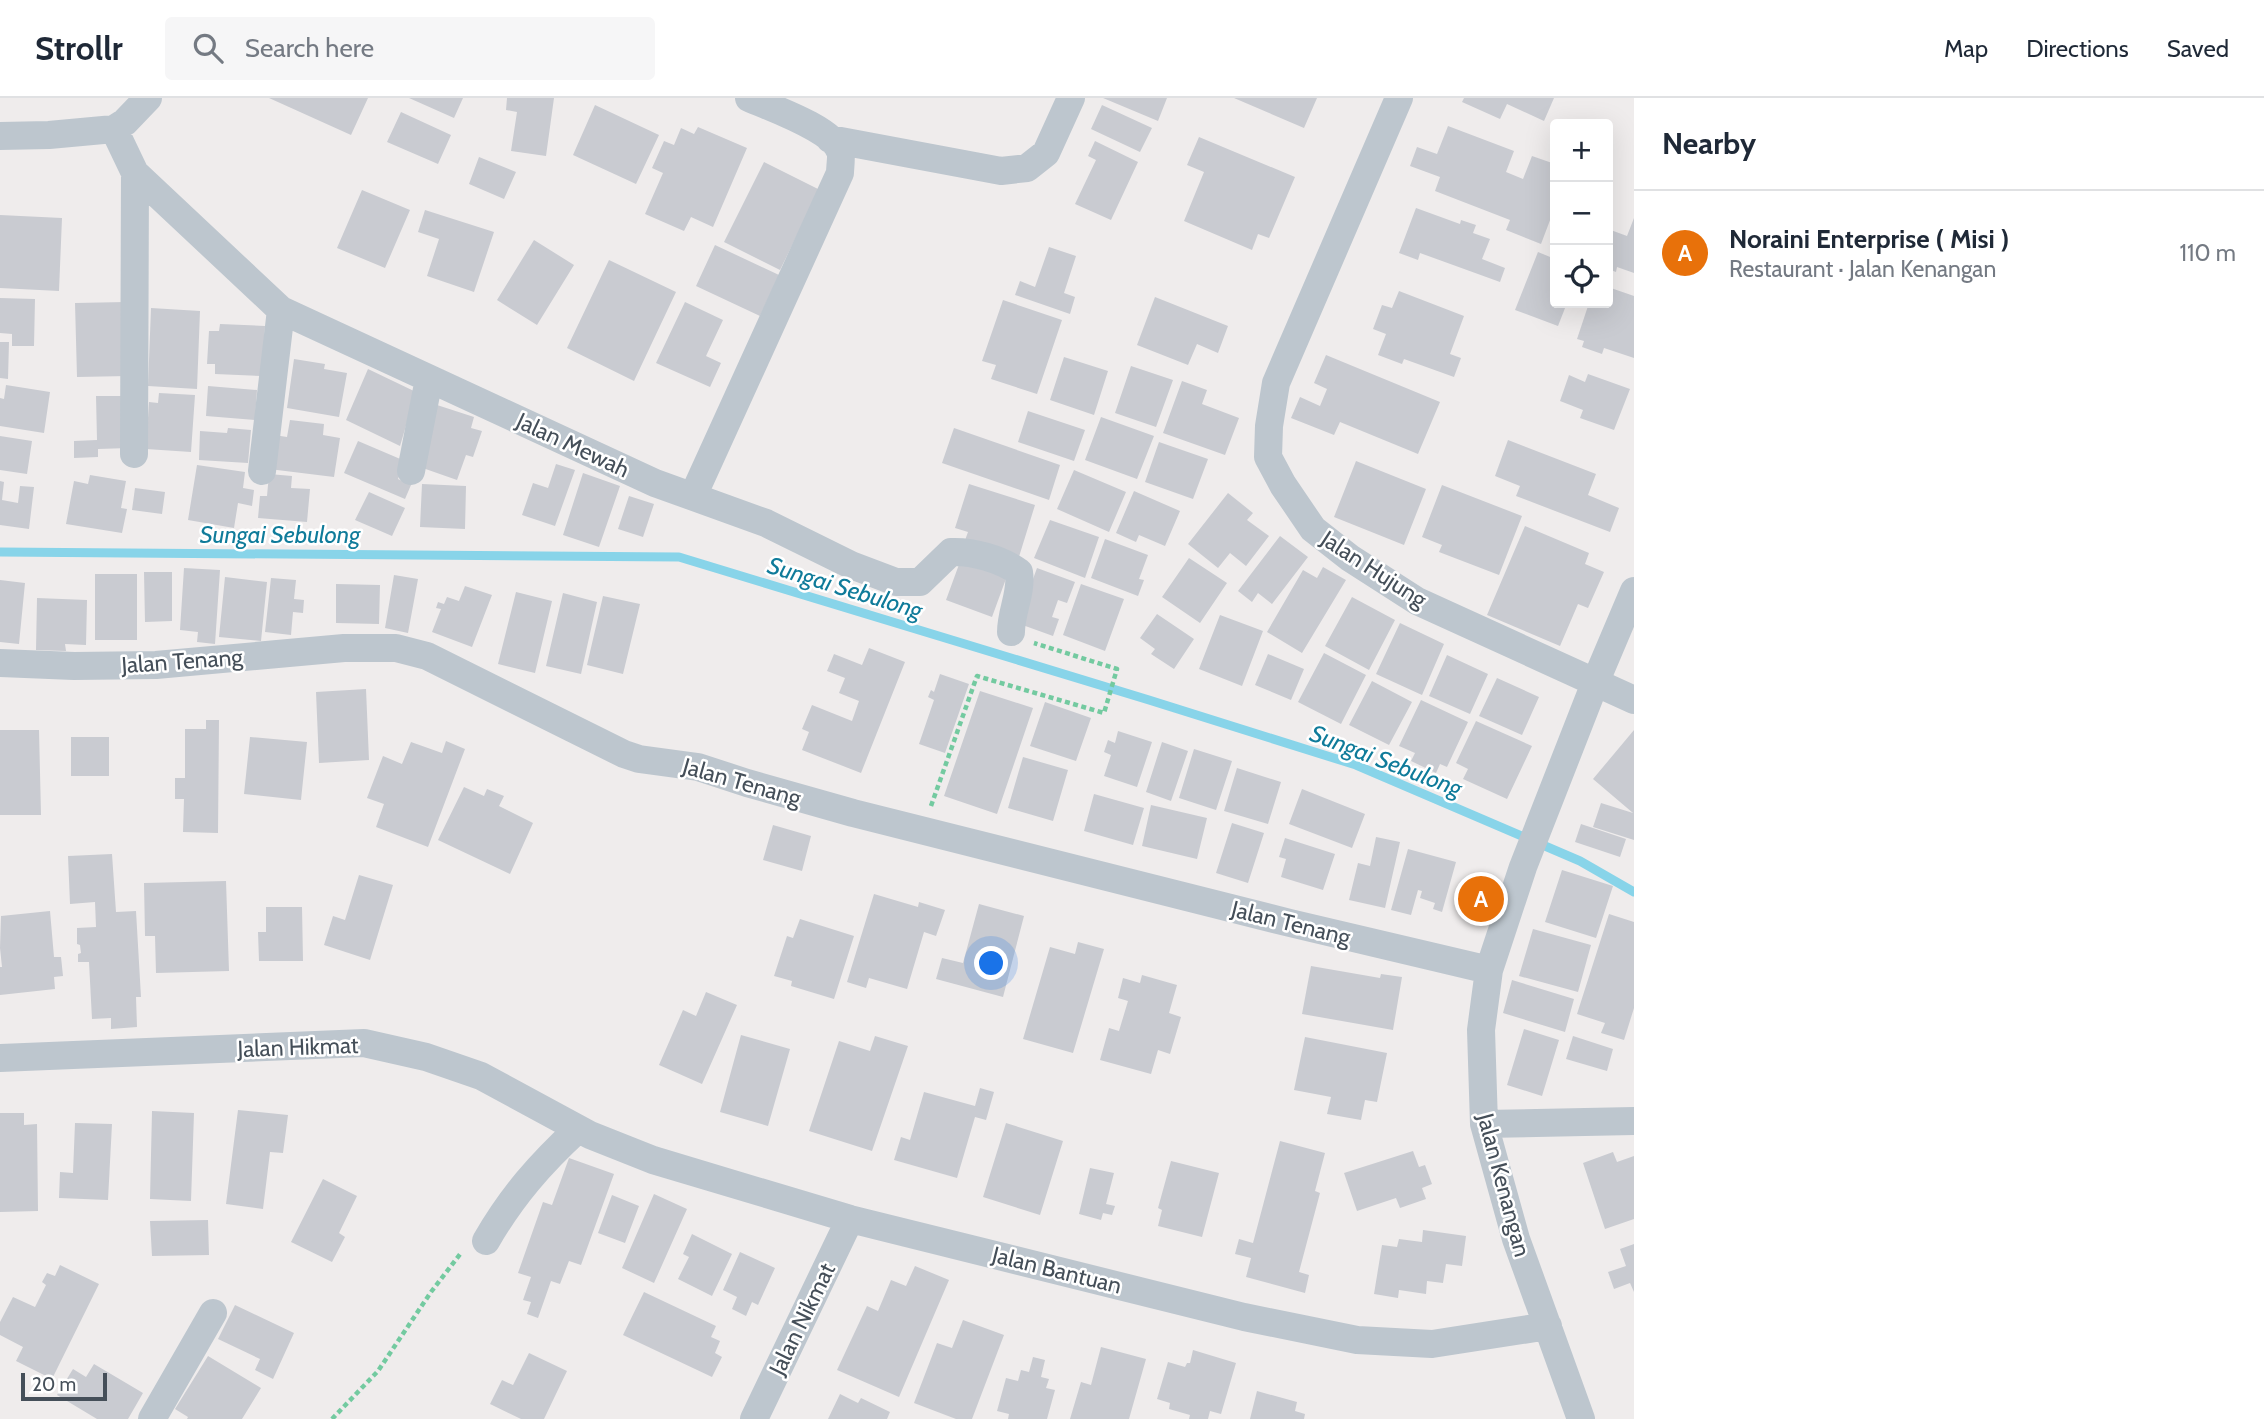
<!DOCTYPE html>
<html lang="en">
<head>
<meta charset="utf-8">
<style>
  body { margin:0; font-family:Cabin,sans-serif; background:#f6f6f7; color:#1f2937 }
  .controls { position:absolute; right:21px; top:21px; display:grid; overflow:hidden; border-radius:7px; box-shadow:0 7px 28px #0002 }
  .controls button { width:63px; height:63px; display:grid; place-items:center; padding:0; border:0; border-bottom:2px solid #e0e1e3; background:#fff; color:#1f2937; font:35px sans-serif }
  .scale { position:absolute; left:21px; bottom:18px; width:86px; box-sizing:border-box; padding-left:7px; border:4px solid #454f59; border-top:0; font-size:19px; line-height:24px; white-space:nowrap; color:#454f59; -webkit-text-stroke:5px #fff; paint-order:stroke }
  .you { position:absolute; left:992px; top:866px; width:24px; height:24px; margin:-18px; border:5px solid #fff; border-radius:50%; background:#1a73e8; box-shadow:0 0 0 10px #1a73e833 }
  .badge { display:grid; place-items:center; width:46px; height:46px; border-radius:50%; background:#111827; color:#fff; font-size:23px; font-weight:700 }
  .pin { position:absolute; translate:-50% -50%; border:4px solid #fff; box-shadow:0 2px 7px #0006 }
  .list { margin:0; padding:0; list-style:none }
  h2 { display:flex; justify-content:space-between; align-items:center; height:91px; margin:0; padding:0 28px; font-size:30px }
  h2 small { font-size:23px; font-weight:400; color:#747a83 }
  .list li { display:grid; grid-template-columns:46px 1fr auto; gap:21px; align-items:center; box-sizing:border-box; height:126px; padding:0 28px; border-top:2px solid #e0e1e3 }
  .list b { display:block; font-size:26px; white-space:nowrap }
  .list p { margin:0; font-size:23px; white-space:nowrap; color:#747a83 }
  .list em { font-size:23px; font-style:normal; color:#747a83 }
  .icon { flex:none; width:38px; height:38px; fill:none; stroke:currentColor; stroke-width:2; stroke-linecap:round; stroke-linejoin:round }
  .map { position:relative; flex:none; width:1634px; height:1321px; overflow:hidden }
  header { display:flex; align-items:center; gap:42px; box-sizing:border-box; height:98px; padding:0 35px; background:#fff; border-bottom:2px solid #e0e1e3 }
  header strong { font-size:33px }
  nav { display:flex; gap:38px; margin-inline-start:auto; font-size:24px }
  .search { width:490px; height:63px; background:#f6f6f7; display:flex; align-items:center; gap:18px; box-sizing:border-box; padding:0 24px; border-radius:7px; color:#747a83; font-size:26px }
  main { display:flex }
  aside { flex:1; background:#fff }
  .map>svg:first-child { display:block }
  .lines { fill:none; stroke-linecap:round; stroke-linejoin:round }
  .stream { stroke:#88d4e9; stroke-width:9 }
  .building { fill:#c9cbd1 }
  .path { stroke:#73caa0; stroke-width:4.5; stroke-dasharray:5 3.5; stroke-linecap:butt }
  .minor { stroke:#bdc6ce; stroke-width:28 }
  .labels { text-anchor:middle; stroke-width:5; stroke-linejoin:round; paint-order:stroke }
  .street-label { font-size:23px; fill:#454f59; stroke:#fff }
  .water-label { font-size:24px; font-style:italic; fill:#0f7b9a; stroke:#fff }
</style>
</head>
<body>
<header>
<strong>Strollr</strong>
<div class="search"><svg class="icon" aria-label="search" viewBox="0 0 24 24"><circle cx="10" cy="10" r="6"/><path d="M15 15l6 6"/></svg>Search here</div>
<nav><a>Map</a><a>Directions</a><a>Saved</a></nav>
</header>
<main>
<div class="map">
<svg width="1634" height="1321" viewBox="0 0 1634 1321">
  <rect width="100%" height="100%" fill="#efecec"/>
  <g class="lines">
    <path class="stream" d="M0 454 679 459 1149 602 1356 667 1580 763 1634 794"/>
  </g>
  <path class="building" d="M269 0H368L351 37Z
    M409 0H463L454 20Z
    M507 0H554L546 58 511 53 517 14 506 12Z
    M1103 0H1167L1158 23Z
    M1234 0H1317L1304 30Z
    M1464 0H1554L1544 23 1507 6 1500 21 1462 4Z
    M595 7 659 37 636 86 573 57Z
    M1102 7 1152 30 1140 54 1091 31Z
    M401 14 451 37 438 66 387 44Z
    M1448 28 1514 53 1506 74 1523 81 1532 58 1555 66V109L1541 146 1506 132 1510 122 1435 93 1440 79 1410 68 1417 49 1437 56Z
    M698 29 747 50 713 129 691 119 684 133 645 116 663 75 652 70 664 43 674 47 681 30 694 36Z
    M1199 39 1295 79 1269 140 1258 136 1252 152 1184 123 1204 74 1187 67Z
    M1095 43 1138 64 1111 122 1075 106 1096 62 1088 58Z
    M479 59 516 74 504 101 469 86Z
    M764 64 826 95 800 131 780 172 724 144Z
    M362 92 410 112 385 170 337 150Z
    M1416 110 1460 126 1461 122 1476 127 1473 135 1490 141 1482 161 1505 170 1500 184 1420 155 1418 162 1399 155Z
    M425 112 494 134 474 194 427 178 439 141 418 134Z
    M0 117 62 120 59 193 0 190Z
    M1634 120V175L1617 169 1616 174 1608 171V131L1627 138Z
    M534 142 574 167 537 227 497 202Z
    M715 147 779 177 760 218 696 188Z
    M1049 149 1076 158 1064 195 1075 199 1070 216 1015 197 1020 183 1035 189Z
    M1538 154 1555 161V205H1567L1558 228 1515 212Z
    M609 162 676 194 634 283 567 250Z
    M1608 189 1634 198V260L1604 250 1602 256 1582 249 1584 243 1577 241 1589 205H1608Z
    M1399 193 1464 218 1450 256 1461 260 1454 279 1404 261 1402 266 1378 257 1386 236 1373 231 1382 207 1392 210Z
    M1155 199 1228 228 1218 255 1197 246 1188 267 1137 247Z
    M0 200 35 201 34 248H12V236L0 235Z
    M1003 202 1062 222 1037 296 991 281 996 267 982 263Z
    M126 204 128 278 77 279 75 205Z
    M685 204 723 222 706 258 721 265 710 289 656 265Z
    M151 210 200 213 197 291 148 288Z
    M220 226 265 228 262 278 215 276V266H207L209 233H219Z
    M0 244H9L8 281 0 280Z
    M1326 257 1440 304 1418 356 1340 324 1334 337 1291 320 1300 299 1320 308 1327 291 1314 285Z
    M1064 259 1108 273 1094 317 1050 302Z
    M294 261 325 266 324 271 347 275 339 319 287 310Z
    M1131 268 1173 282 1156 329 1115 315Z
    M368 271 416 294 400 348 346 322Z
    M1588 276 1630 291 1614 332 1580 320 1583 312 1560 303 1569 277 1585 284Z
    M1182 283 1207 292 1202 306 1239 320 1225 357 1163 335Z
    M6 287 50 294 44 335 0 328V300L4 301Z
    M208 288 257 292 255 322 206 318Z
    M159 295 195 297 191 354 146 351 149 304 158 305Z
    M96 298H127L129 350 98 351V359L74 360V343L97 342Z
    M437 307 474 319 471 330 482 333 473 359 466 357 457 382 417 368Z
    M1028 313 1085 332 1074 363 1018 344Z
    M1101 319 1154 338 1137 381 1085 362Z
    M290 322 324 326 323 337 340 340 334 379 269 371 274 337 287 339Z
    M228 330 251 332 248 365 199 362 200 333 227 335Z
    M954 330 1060 367 1049 402 942 365Z
    M0 338 32 343 27 376 0 372Z
    M1508 342 1596 376 1588 397 1619 410 1610 434 1516 398 1520 388 1495 378Z
    M358 343 405 363 398 381 411 387 405 401 344 375Z
    M1159 344 1208 361 1193 401 1145 384Z
    M1356 363 1426 391 1404 447 1334 419Z
    M556 366 575 372 555 428 522 417 533 385 548 390Z
    M197 367 245 374 243 390 254 392 252 408 238 405 234 430 188 422Z
    M1074 372 1126 394 1109 434 1057 411Z
    M583 375 620 388 599 449 563 437Z
    M269 376 292 378 291 390 310 391 307 424 258 420 260 398H267Z
    M90 377 126 383 121 410 127 411 122 435 66 426 74 383 88 386Z
    M0 383 4 384 2 402 18 405 20 388 34 389 29 431 0 427Z
    M422 386 466 388 465 431 420 429Z
    M969 386 1035 407 1018 462 964 445 968 434 955 430Z
    M1442 387 1522 418 1499 477 1439 454 1442 447 1422 439Z
    M135 390 165 394 162 416 132 412Z
    M1134 393 1180 413 1165 448 1139 437 1136 444 1116 435Z
    M369 394 405 410 392 438 355 422Z
    M1228 395 1253 415 1247 422 1269 438 1246 468 1230 455 1218 470 1188 446Z
    M629 398 654 406 643 439 618 431Z
    M1050 422 1099 439 1085 480 1034 460Z
    M1525 428 1589 455 1585 466 1604 474 1588 510 1578 506 1560 548 1487 517Z
    M1280 438 1308 459 1272 506 1258 495 1252 504 1238 493Z
    M1105 441 1148 457 1139 481 1144 482 1138 498 1091 480Z
    M1189 460 1227 485 1200 525 1162 499Z
    M961 461 1007 478 992 519 946 502Z
    M1323 469 1346 482 1302 555 1267 534 1303 472 1317 480Z
    M184 470 220 472 215 546 197 544 198 534 180 532Z
    M1037 470 1075 484 1067 505 1058 502 1052 519 1059 521 1053 538 1017 525Z
    M144 474H172V523L145 524Z
    M95 476H137V542H95Z
    M394 477 418 481 408 535 385 530Z
    M225 479 267 484 261 543 219 539Z
    M271 480 296 482 294 501 304 502 303 515 293 514 291 537 265 534Z
    M0 482 25 485 19 546 0 544Z
    M336 486 380 487 379 526 336 525Z
    M1081 486 1124 501 1105 553 1063 537Z
    M465 488 492 497 472 549 432 534 441 511 436 510 438 504 444 506 447 499 459 503Z
    M516 494 552 503 535 575 498 566Z
    M563 495 597 504 581 576 546 568Z
    M603 498 640 506 623 576 587 567Z
    M1352 499 1395 522 1369 572 1325 548Z
    M37 500 87 502 86 547 65 546 66 553 36 552Z
    M1157 516 1194 541 1174 571 1151 556 1155 551 1140 540Z
    M1220 517 1263 533 1242 588 1199 571Z
    M1400 525 1444 546 1422 597 1376 576Z
    M869 550 905 564 861 675 802 652 809 634 802 631 812 607 852 623 859 603 839 595 845 580 827 573 834 556 862 567Z
    M1324 555 1366 577 1341 626 1298 604Z
    M1268 556 1304 571 1291 602 1255 587Z
    M1447 557 1488 576 1470 616 1429 598Z
    M940 576 969 586 945 655 919 646 934 602 928 599 931 592 934 594Z
    M1497 580 1539 599 1522 637 1479 618Z
    M1372 583 1412 604 1389 647 1349 627Z
    M366 591 369 662 319 665 316 594Z
    M980 593 1033 610 997 716 944 698Z
    M1421 602 1468 624 1447 669 1440 666 1436 675 1411 663 1415 655 1399 648Z
    M1045 604 1091 620 1076 663 1030 648Z
    M206 622H219L218 735 183 734 184 701H175V680H185V631H206Z
    M1476 623 1532 648 1507 701 1463 681 1468 671 1456 665Z
    M0 632H39L41 717H0Z
    M1634 632V742L1593 729 1601 705 1633 715 1593 681Z
    M1118 633 1152 644 1137 689 1104 678 1111 657 1104 654 1108 642 1115 645Z
    M71 639H109V678H71Z
    M250 639 307 644 301 702 244 696Z
    M446 643 465 651 428 749 376 729 384 706 367 700 383 658 402 666 411 644 442 655Z
    M1162 644 1188 653 1171 703 1146 694Z
    M1194 651 1232 663 1216 712 1179 700Z
    M1023 659 1068 672 1053 723 1008 710Z
    M1237 670 1281 684 1268 726 1224 713Z
    M464 689 484 698 487 691 504 698 499 708 533 725 510 776 438 742Z
    M1302 691 1365 716 1352 750 1289 726Z
    M1094 696 1144 710 1133 747 1084 733Z
    M1151 707 1207 720 1197 761 1142 748Z
    M1232 725 1264 735 1248 785 1216 775Z
    M1581 726 1626 741 1620 759 1575 744Z
    M773 727 811 738 802 773 763 762Z
    M1376 739 1400 744 1385 810 1349 802 1358 765 1370 768Z
    M1285 740 1335 756 1323 792 1281 779 1286 761 1279 759Z
    M1408 751 1456 764 1442 814 1433 811 1435 805 1420 800 1422 793 1418 792 1411 817 1391 812Z
    M112 756 116 814 136 813 141 899H136L137 929 111 931V920L92 921 89 864H78V856L81 855 80 847 77 846V830L96 829 95 804 70 806 68 758Z
    M1562 772 1613 788 1596 840 1545 824Z
    M359 777 393 787 370 862 324 847 333 818 345 822Z
    M226 783 229 873 156 875 155 838H145L144 785Z
    M874 796 918 809 919 804 945 812 936 838 924 834 907 891 869 880 866 890 847 884Z
    M979 806 1024 818 1003 899 936 881 942 860 963 865Z
    M266 809H302L303 863H259L258 834H266Z
    M50 813 54 859H61L63 878 54 879 55 891 0 897V869H2L0 850 1 818Z
    M1609 816 1634 824V910L1624 942 1601 935 1605 925 1577 916Z
    M800 821 854 838 834 901 791 888 792 883 774 878 787 838 793 840Z
    M1533 831 1591 847 1578 894 1519 878Z
    M1078 844 1104 851 1073 955 1023 941 1050 849 1075 856Z
    M1311 868 1380 880 1381 876 1402 879 1393 932 1302 916Z
    M1142 877 1177 887 1169 915 1181 919 1170 956 1158 952 1151 976 1100 962 1109 930 1119 933 1128 903 1118 900 1123 880 1140 885Z
    M1512 882 1574 901 1565 934 1503 915Z
    M706 894 737 907 702 986 659 967 683 912 696 918Z
    M1524 931 1559 942 1542 998 1507 987Z
    M741 937 790 951 768 1028 720 1014Z
    M875 938 908 948 872 1053 809 1033 839 943 870 953Z
    M1573 938 1613 951 1607 973 1566 961Z
    M1305 939 1387 955 1377 1004 1365 1002 1361 1022 1327 1016 1331 999 1294 992Z
    M980 990 994 994 986 1022 975 1019 957 1080 894 1062 901 1039 910 1042 924 994 975 1008Z
    M238 1012 288 1017 283 1055 270 1054 263 1111 226 1106Z
    M152 1013 194 1015 191 1103 150 1101Z
    M0 1015H24V1027L37 1026 38 1113 0 1114Z
    M75 1025 112 1026 108 1102 59 1100 60 1074 73 1075Z
    M1006 1025 1063 1043 1040 1117 983 1099Z
    M1280 1043 1325 1055 1315 1093 1320 1095 1299 1174 1309 1177 1305 1195 1246 1179 1251 1160 1235 1156 1239 1141 1253 1145Z
    M1413 1053 1419 1069 1425 1067 1432 1086 1422 1090 1426 1101 1400 1110 1396 1100 1357 1113 1344 1075Z
    M1613 1054 1617 1064 1634 1058V1121L1605 1131 1583 1065Z
    M569 1060 614 1076 581 1167 569 1163 560 1186 551 1183 538 1220 527 1216 531 1204 523 1202 531 1179 518 1175 543 1104 552 1107Z
    M1171 1063 1219 1075 1202 1139 1158 1128 1162 1112 1158 1110Z
    M1090 1070 1114 1075 1106 1106 1115 1108 1112 1117 1103 1115 1101 1122 1079 1116Z
    M323 1081 357 1098 339 1135 345 1139 332 1164 291 1144Z
    M654 1096 687 1111 654 1185 622 1170Z
    M612 1097 639 1108 625 1145 598 1135Z
    M208 1122 209 1157 152 1158 150 1123Z
    M1423 1132 1466 1138 1462 1168 1446 1166 1443 1185 1427 1183 1426 1196 1399 1192 1398 1200 1374 1196 1382 1147 1397 1149 1399 1141 1422 1144Z
    M692 1136 732 1156 712 1198 678 1181 689 1159 683 1156Z
    M1634 1146V1194L1630 1185 1614 1191 1608 1174 1626 1168 1620 1151Z
    M740 1154 775 1170 758 1207 752 1204 746 1218 732 1211 737 1199 723 1192Z
    M60 1167 99 1186 52 1281 16 1263 23 1249 0 1237V1224L13 1199 35 1209 46 1187 42 1184 47 1175 55 1178Z
    M915 1168 949 1182 899 1299 837 1272 867 1208 878 1213 891 1182 906 1188Z
    M644 1194 716 1228 711 1239 720 1243 715 1255 722 1259 712 1279 623 1237Z
    M235 1207 294 1235 273 1281 255 1272 260 1261 218 1241Z
    M963 1222 1004 1237 972 1321H956L914 1305 937 1245 952 1250Z
    M1101 1249 1146 1261 1129 1321H1070L1081 1284 1091 1287Z
    M1193 1252 1236 1265 1221 1316 1210 1313 1208 1321H1189L1190 1317 1169 1311 1170 1305 1157 1301 1168 1264 1185 1269 1187 1265H1190Z
    M529 1255 567 1273 544 1321H521L490 1306 502 1282 513 1287Z
    M208 1258 261 1290 242 1321H187L188 1319 175 1311Z
    M1033 1259 1045 1262 1041 1279 1049 1281 1046 1290 1055 1292 1047 1321H1008L1009 1316 997 1313 1006 1280 1018 1283 1021 1272 1029 1274Z
    M94 1266 143 1295 128 1321H97L57 1297 73 1271 86 1279Z
    M1257 1293 1297 1304 1295 1313 1305 1316 1304 1321H1250Z
    M840 1296 858 1305 861 1300 890 1314 887 1321H828Z"/>
  <g class="lines">
    <path class="path" d="M931 708 977 578 1104 615 1117 571 1034 545
      M332 1321 378 1273 431 1194 461 1155"/>
    <path class="minor" d="M1399 0 1276 285 1269 328 1268 359 1283 387 1313 431 1350 460 1417 503 1634 602
      M114 31 135 75 281 212 655 385 766 425 851 467 896 484H920L951 454C972 453 1001 461 1019 474 1022 495 1011 513 1011 534
      M0 38 49 37 114 31 125 24 148 0
      M830 41 1001 73 1027 70 1046 55 1071 0
      M134 356 135 75
      M262 373 281 212
      M411 373 429 281
      M693 398 840 75C840 69 842 58 840 53 831 30 771 10 749 0
      M0 565 74 568 156 567 344 550H396L427 558 624 656 639 661 698 669 747 685 853 715 1290 825 1489 872
      M0 960 364 945 426 959 481 978 590 1037 653 1062 850 1121 1244 1219 1357 1242 1432 1246 1548 1228
      M1484 1026 1634 1023
      M486 1143C512 1098 540 1066 578 1031
      M152 1321 213 1215
      M754 1321 850 1121
      M1581 1321 1516 1141 1484 1026 1481 932 1489 872 1523 769 1595 585 1634 493"/>
  </g>
  <g class="labels">
    <g class="street-label">
      <text transform="translate(573 347) rotate(25)" y="8">Jalan Mewah</text>
      <text transform="translate(1374 471) rotate(33)" y="8">Jalan Hujung</text>
      <text transform="translate(182 563) rotate(-4)" y="8">Jalan Tenang</text>
      <text transform="translate(742 684) rotate(16)" y="8">Jalan Tenang</text>
      <text transform="translate(1291 825) rotate(14)" y="8">Jalan Tenang</text>
      <text transform="translate(298 949) rotate(-2)" y="8">Jalan Hikmat</text>
      <text transform="translate(1504 1087) rotate(75)" y="8">Jalan Kenangan</text>
      <text transform="translate(1057 1172) rotate(14)" y="8">Jalan Bantuan</text>
      <text transform="translate(802 1221) rotate(-64)" y="8">Jalan Nikmat</text>
    </g>
    <g class="water-label">
      <text x="280" y="445">Sungai Sebulong</text>
      <text transform="translate(845 490) rotate(17)" y="8">Sungai Sebulong</text>
      <text transform="translate(1386 663) rotate(21)" y="8">Sungai Sebulong</text>
    </g>
  </g>
</svg>
<div class="controls">
<button>+</button>
<button>−</button>
<button><svg class="icon" aria-label="locate" viewBox="0 0 24 24"><circle cx="12" cy="12" r="6"/><path d="M12 2v4M12 18v4M2 12h4M18 12h4"/></svg></button>
</div>
<div class="scale">20 m</div>
<div class="you"></div>
<div class="pin badge" style="left:1481px;top:801px;background:#e8710a">A</div>
</div>
<aside>
<h2>Nearby<small></small></h2>
<ul class="list">
<li><span class="badge" style="background:#e8710a">A</span><div><b>Noraini Enterprise ( Misi )</b><p>Restaurant · Jalan Kenangan</p></div><em>110 m</em></li>
</ul>
</aside>
</main>
</body>
</html>
